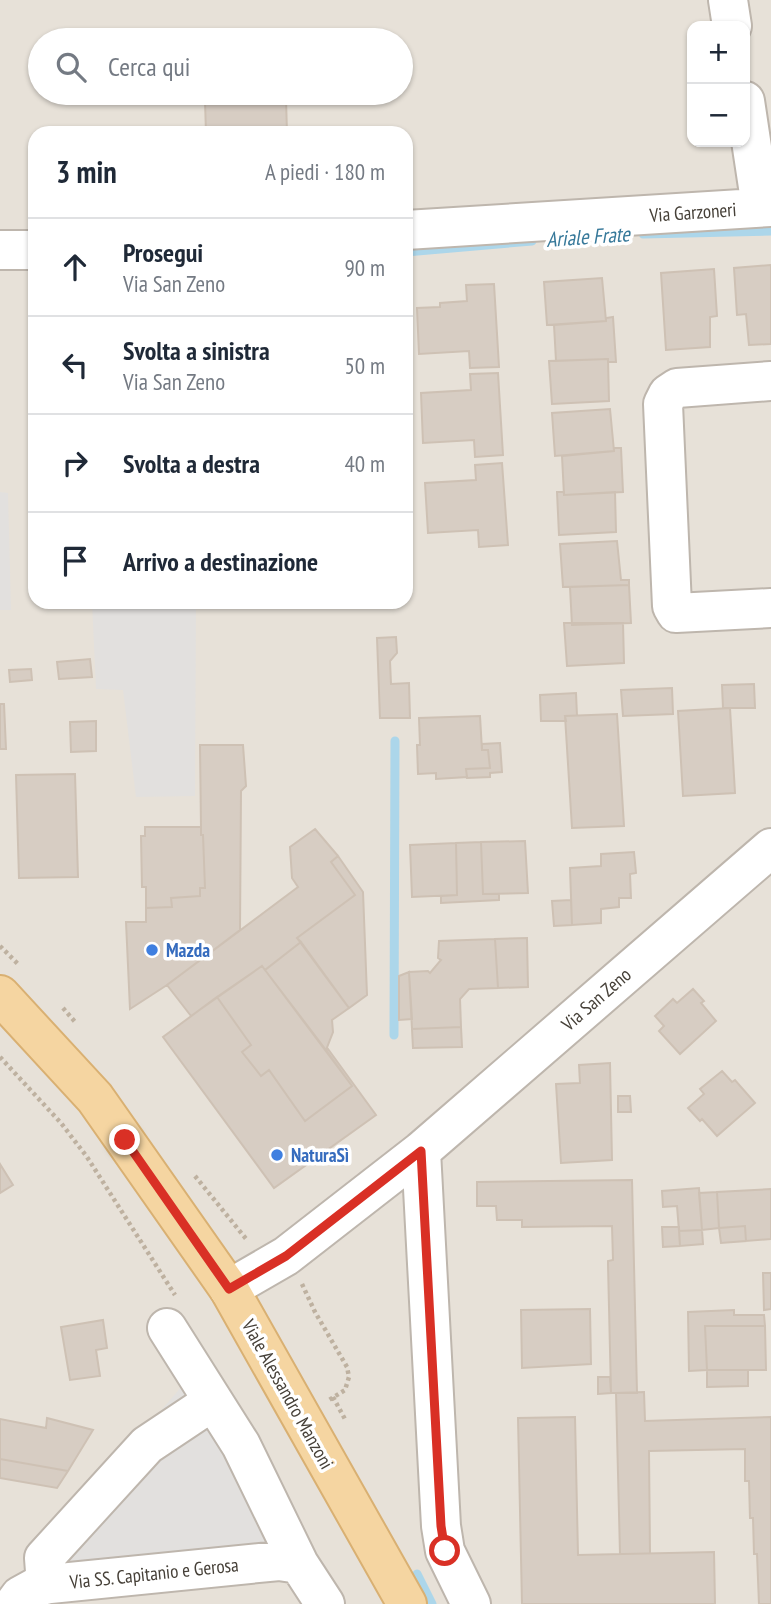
<!DOCTYPE html>
<html lang="it">
<head>
<meta charset="utf-8">
<style>
  body { margin:0; font-family:"PT Sans Narrow",sans-serif; background:#f2f2f3; color:#1f2937 }
  .controls { position:absolute; right:21px; top:21px; display:grid; overflow:hidden; border-radius:14px; box-shadow:0 2px 5px #0004 }
  .controls button { width:63px; height:63px; display:grid; place-items:center; padding:0; border:0; border-bottom:2px solid #e0e1e3; background:#fff; color:#1f2937; font:35px sans-serif }
  .stop { position:absolute; width:21px; height:21px; margin:-16px; border:5px solid #d93025; border-radius:50%; background:#fff }
  .stop.end { background:#d93025; border-color:#fff; box-shadow:0 2px 7px #0008 }
  .list { margin:0; padding:0; list-style:none }
  h2 { display:flex; justify-content:space-between; align-items:center; height:91px; margin:0; padding:0 28px; font-size:30px }
  h2 small { font-size:23px; font-weight:400; color:#747a83 }
  .list li { display:grid; grid-template-columns:46px 1fr auto; gap:21px; align-items:center; box-sizing:border-box; height:98px; padding:0 28px; border-top:2px solid #e0e1e3 }
  .list b { display:block; font-size:26px; white-space:nowrap }
  .list p { margin:0; font-size:23px; white-space:nowrap; color:#747a83 }
  .list em { font-size:23px; font-style:normal; color:#747a83 }
  .icon { flex:none; width:38px; height:38px; fill:none; stroke:currentColor; stroke-width:2; stroke-linecap:round; stroke-linejoin:round }
  .map { position:relative; flex:none; width:771px; height:1604px; overflow:hidden }
  .search { position:absolute; background:#fff; box-shadow:0 2px 5px #0004; left:28px; top:28px; width:385px; height:77px; display:flex; align-items:center; gap:18px; box-sizing:border-box; padding:0 24px; border-radius:38px; color:#747a83; font-size:26px }
  .panel { position:absolute; background:#fff; box-shadow:0 2px 5px #0004; left:28px; top:126px; width:385px; height:483px; border-radius:21px }
  .map>svg:first-child { display:block }
  .residential { fill:#e7e1d8; fill-rule:evenodd }
  .parking { fill:#e2e0de }
  .lines { fill:none; stroke-linecap:round; stroke-linejoin:round }
  .stream { stroke:#acd6ea; stroke-width:9 }
  .building { fill:#d7cdc3; stroke:#cec1b4; stroke-width:2 }
  .minor-casing { stroke:#beb6ad; stroke-width:42 }
  .major-casing { stroke:#d9b072; stroke-width:42 }
  .path { stroke:#beb1a0; stroke-width:4.5; stroke-dasharray:3.5 3.5; stroke-linecap:butt }
  .minor { stroke:#fff; stroke-width:38 }
  .major { stroke:#f5d5a1; stroke-width:38 }
  .route { stroke:#d93025; stroke-width:9 }
  .shop-dot { fill:#3f7fe0; stroke:#fff; stroke-width:2.5 }
  .labels { text-anchor:middle; stroke-width:7; stroke-linejoin:round; paint-order:stroke }
  .street-label { font-size:19px; fill:#464038; stroke:#fff }
  .shop-label { font-size:19px; font-weight:bold; fill:#366cbe; stroke:#fff; text-anchor:start }
  .water-label { font-size:21px; font-style:italic; fill:#37799a; stroke:#fff }
</style>
</head>
<body>
<div class="map">
<svg width="771" height="1604" viewBox="0 0 771 1604">
  <rect width="100%" height="100%" fill="#f3efea"/>
  <path class="residential" d="M0 0H771V1604H0ZM692 26H745V142H692ZM40 40H401V93H40ZM35 133H406V602H35Z"/>
  <path class="parking" d="M0 492 8 493 11 610H0Z
    M92 602H196L195 796 136 797 123 690 96 689Z
    M183 1385 277 1547 26 1567Z"/>
  <g class="lines">
    <path class="stream" d="M643 234 771 231
      M406 252 532 241
      M394 1035 395 741
      M417 1574 432 1604"/>
  </g>
  <path class="building" d="M267 36 268 40H222V37Z
    M224 93H269L270 100 286 99 287 133H206L205 101 224 100Z
    M771 265V344L749 345 746 314 737 315 734 268Z
    M714 269 717 316 710 317V347L666 350 661 273Z
    M602 278 606 321 547 325 544 282Z
    M494 284 499 367 470 368 469 351 419 354 417 308 440 307V303L467 301 466 285Z
    M613 317 616 362H608V359L556 361 554 325 606 321V318Z
    M608 359 609 401 552 404 549 361Z
    M498 373 503 455 475 457 474 440 423 443 421 393 471 390 470 374Z
    M610 409 614 451 555 456 552 413Z
    M614 448H621L623 492 564 495 562 456 614 451Z
    M502 463 508 545 479 547 478 530 428 533 425 483 476 480 475 465Z
    M557 492H564V495L615 492 616 532 559 535Z
    M617 541 621 580H629V585L563 587 560 544Z
    M629 585 631 623 572 625 570 587Z
    M564 623H623L624 663 567 666Z
    M396 637 397 653 390 661 391 684 409 683 410 718H380L377 638Z
    M90 659 92 677 59 679 57 662Z
    M31 669 32 680 10 682 9 670Z
    M754 684 755 708H723L722 685Z
    M672 688 673 714 623 716 621 690Z
    M576 693 577 716H565L566 721H541L540 695Z
    M0 704H4L6 749H0Z
    M730 708 735 793 683 796 678 711Z
    M617 714 624 826 572 828 565 716Z
    M480 716 482 750H488L490 768 466 769 467 777 436 779V773L418 774 417 745H420L419 718Z
    M96 721V751L71 752 70 722Z
    M500 743 502 772 490 773V777L467 778 466 769 490 768 488 750H482V744Z
    M200 745H243L246 786 241 791 240 930 167 985 130 1009 126 922H146V908L172 907 171 898 200 896V888H205L203 835H201V827Z
    M75 774 78 877 19 878 16 775Z
    M145 827H201V835H203L205 888H200V896L171 898 172 907 146 908V887H142L141 836H145Z
    M315 829 338 856 331 862 355 895 297 938 301 942 265 970 262 966 191 1016 167 985 298 887 292 878 290 847Z
    M525 841 528 893 483 894 481 842Z
    M481 842 483 894H499V900L441 903V896L457 895 456 843Z
    M456 843 457 895 412 897 410 845Z
    M634 852 636 873 630 874 631 898H619V907L601 909V923L572 925 570 868 601 866V854Z
    M338 856 363 892 367 995 349 1008 297 938 355 895 331 862Z
    M571 900 572 925 554 926 552 901Z
    M527 938 528 987 498 988 495 939Z
    M495 939 498 988 469 989 460 999 461 1027 412 1029 409 972 428 971 430 973 441 960 438 958 439 941Z
    M301 942 349 1008 332 1020 333 1032 326 1050 265 970Z
    M262 966 352 1086 305 1121 269 1070 261 1076 242 1052 251 1045 217 997Z
    M409 972 412 1019 399 1020V976Z
    M693 989 704 1001 701 1003 716 1021 680 1054 659 1031 664 1026 655 1016 673 999 677 1003Z
    M217 997 251 1045 242 1052 261 1076 269 1070 305 1121 352 1086 326 1050 328 1049 376 1115 274 1188 163 1037Z
    M461 1027 462 1047 413 1048 412 1029Z
    M610 1063 612 1160 561 1163 556 1084 580 1083 579 1065Z
    M722 1071 732 1082 735 1080 755 1103 717 1136 702 1119 700 1121 688 1108 704 1094 700 1089Z
    M618 1096H630L631 1112H618Z
    M0 1164 13 1185 0 1193Z
    M632 1180 637 1393H611L608 1264V1261L613 1260 612 1226 522 1227V1220H497L496 1206H477V1182Z
    M699 1188 702 1230 679 1231 677 1206 663 1207 662 1191Z
    M771 1189V1239L746 1241 745 1226 719 1228 717 1192Z
    M717 1192 719 1228 702 1230 699 1193Z
    M745 1226 746 1241 721 1243 719 1228Z
    M662 1227H679L680 1246 663 1247Z
    M702 1230 703 1244 680 1246 679 1231Z
    M763 1273H771V1309L764 1310Z
    M590 1309 591 1364 522 1368 521 1310Z
    M734 1310V1315H764L765 1326H705L707 1370 689 1371 688 1312Z
    M103 1320 107 1348 96 1350 100 1376 70 1380 61 1327Z
    M705 1326H765L766 1370H707Z
    M707 1370H748V1386L707 1387Z
    M598 1377H610L611 1393 598 1394Z
    M644 1392 645 1421 771 1417V1604H759L757 1554H754L753 1518H750L749 1481H745V1449L649 1451 650 1554H620L616 1393Z
    M575 1417 578 1555 714 1552 715 1604H522L518 1418Z
    M47 1418 93 1430 68 1471 0 1459V1419L46 1428Z
    M0 1459 68 1471 57 1488 0 1478Z"/>
  <g class="lines">
    <g class="minor-casing">
      <path id="minor" d="M728 0 732 26
        M745 101 761 207
        M406 230 771 207
        M0 250H35
        M771 381 677 388 668 394 663 404 672 606 676 613 771 608
        M421 1151 441 1526 445 1551 471 1604
        M229 1289 286 1256 421 1151 771 848
        M167 1328 241 1445 299 1564 325 1604
        M46 1585 44 1558 147 1445 213 1401
        M14 1604 20 1596 40 1585 279 1561 299 1564"/>
    </g>
    <g class="major-casing">
      <path id="major" d="M0 995 95 1098 229 1289 407 1604"/>
    </g>
    <path class="path" d="M0 946 19 965
      M63 1008 76 1023
      M0 1057 61 1123 87 1157 175 1295
      M195 1176 247 1240
      M302 1284 315 1312 347 1367 349 1377 345 1390 329 1400
      M333 1397 346 1421"/>
    <use href="#minor" class="minor"/>
    <use href="#major" class="major"/>
  </g>
  <g class="lines">
    <path class="route" d="M125 1140 229 1289 286 1256 421 1151 441 1526 445 1551"/>
  </g>
  <g class="shop-dot">
    <circle cx="152" cy="950" r="7"/>
    <circle cx="277" cy="1155" r="7"/>
  </g>
  <g class="labels">
    <g class="street-label">
      <text transform="translate(693 212) rotate(-4)" y="7">Via Garzoneri</text>
      <text transform="translate(596 999) rotate(-41)" y="7">Via San Zeno</text>
      <text transform="translate(288 1394) rotate(61)" y="7">Viale Alessandro Manzoni</text>
      <text transform="translate(154 1573) rotate(-6)" y="7">Via SS. Capitanio e Gerosa</text>
    </g>
    <g class="shop-label">
      <text x="166" y="957">Mazda</text>
      <text x="291" y="1162">NaturaSì</text>
    </g>
    <g class="water-label">
      <text transform="translate(588 237) rotate(-4)" y="7">Ariale Frate</text>
    </g>
  </g>
</svg>
<div class="controls">
<button>+</button>
<button>−</button>
</div>
<div class="stop" style="left:445px;top:1551px"></div>
<div class="stop end" style="left:125px;top:1140px"></div>
<div class="search"><svg class="icon" aria-label="search" viewBox="0 0 24 24"><circle cx="10" cy="10" r="6"/><path d="M15 15l6 6"/></svg>Cerca qui</div>
<section class="panel">
<h2>3 min<small>A piedi · 180 m</small></h2>
<ul class="list">
<li><svg class="icon" aria-label="ahead" viewBox="0 0 24 24"><path d="M12 20V5M6 11l6-6 6 6"/></svg><div><b>Prosegui</b><p>Via San Zeno</p></div><em>90 m</em></li>
<li><svg class="icon" aria-label="left" viewBox="0 0 24 24"><path d="M17 20v-9H6M10 6l-5 5 5 5"/></svg><div><b>Svolta a sinistra</b><p>Via San Zeno</p></div><em>50 m</em></li>
<li><svg class="icon" aria-label="right" viewBox="0 0 24 24"><path d="M7 20v-9h11M14 6l5 5-5 5"/></svg><div><b>Svolta a destra</b></div><em>40 m</em></li>
<li><svg class="icon" aria-label="arrive" viewBox="0 0 24 24"><path d="M6 21V4h12l-3 4 3 4H6"/></svg><div><b>Arrivo a destinazione</b></div></li>
</ul>
</section>
</div>
</body>
</html>
